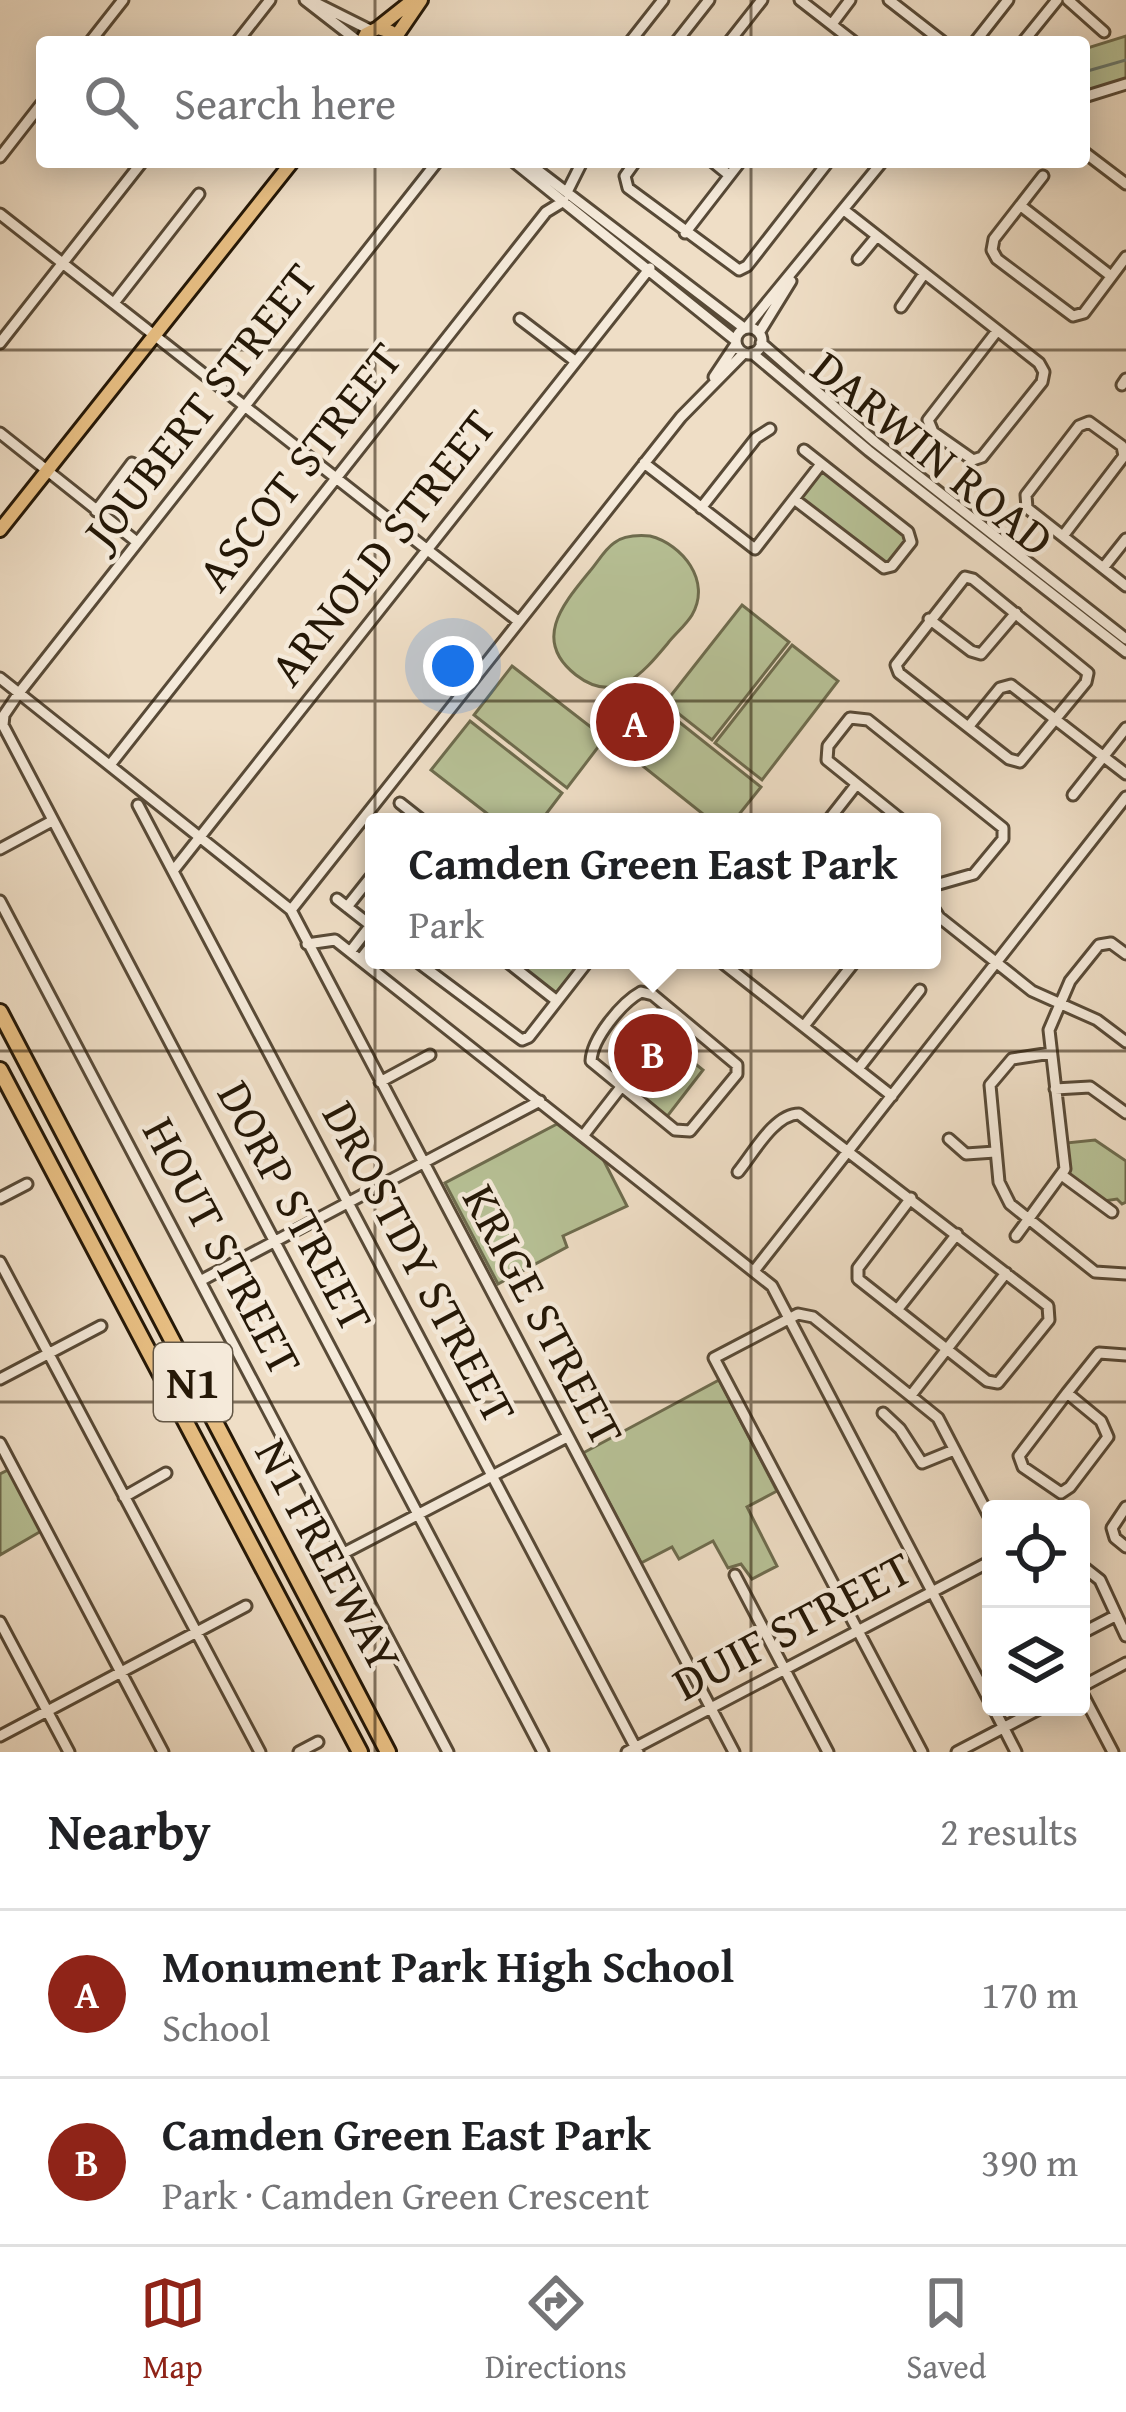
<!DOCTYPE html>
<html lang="en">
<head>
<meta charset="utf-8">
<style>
  body { margin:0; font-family:"Gentium Book Plus",serif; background:#f6f6f6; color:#202124 }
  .controls { position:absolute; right:36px; bottom:36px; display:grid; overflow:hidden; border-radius:12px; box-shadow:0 6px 30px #0003 }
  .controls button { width:108px; height:108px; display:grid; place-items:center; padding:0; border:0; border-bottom:3px solid #e0e0e0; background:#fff; color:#202124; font:60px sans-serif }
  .you { position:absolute; left:453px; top:666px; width:42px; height:42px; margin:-30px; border:9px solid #fff; border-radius:50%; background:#1a73e8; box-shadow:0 0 0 18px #1a73e833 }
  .badge { display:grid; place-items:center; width:78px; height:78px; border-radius:50%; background:#8f2418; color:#fff; font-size:39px; font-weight:700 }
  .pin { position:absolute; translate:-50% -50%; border:6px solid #fff; box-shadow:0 3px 12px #0006 }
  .popup { position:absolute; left:365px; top:813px; width:576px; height:156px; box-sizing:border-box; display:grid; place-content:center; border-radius:12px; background:#fff; filter:drop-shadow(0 3px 9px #0005); font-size:39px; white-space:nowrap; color:#757577 }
  .popup b { font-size:45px; color:#202124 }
  .popup::after { content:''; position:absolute; left:50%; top:100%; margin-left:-24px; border:24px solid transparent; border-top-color:#fff }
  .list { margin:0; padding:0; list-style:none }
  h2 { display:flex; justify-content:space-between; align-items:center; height:156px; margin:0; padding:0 48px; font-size:51px }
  h2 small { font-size:39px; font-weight:400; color:#757577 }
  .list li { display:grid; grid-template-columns:78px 1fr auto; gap:36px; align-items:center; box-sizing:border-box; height:168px; padding:0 48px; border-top:3px solid #e0e0e0 }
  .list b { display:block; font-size:45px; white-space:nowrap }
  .list p { margin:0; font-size:39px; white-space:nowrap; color:#757577 }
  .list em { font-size:39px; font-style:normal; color:#757577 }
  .icon { flex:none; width:66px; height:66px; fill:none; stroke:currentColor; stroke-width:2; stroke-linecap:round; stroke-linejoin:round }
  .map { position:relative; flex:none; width:1126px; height:1752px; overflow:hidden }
  .search { position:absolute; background:#fff; box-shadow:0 6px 30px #0003; left:36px; right:36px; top:36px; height:132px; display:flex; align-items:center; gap:30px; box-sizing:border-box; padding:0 42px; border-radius:12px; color:#757577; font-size:45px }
  .sheet { height:492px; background:#fff }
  nav { display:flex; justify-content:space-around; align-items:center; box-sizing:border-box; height:168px; border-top:3px solid #e0e0e0; background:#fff; font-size:33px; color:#757577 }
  nav a { display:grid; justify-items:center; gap:6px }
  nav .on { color:#8f2418 }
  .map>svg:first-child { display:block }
  .green { fill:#b7c196; stroke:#6e6c4e; stroke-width:3 }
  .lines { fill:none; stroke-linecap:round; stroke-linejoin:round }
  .stream { stroke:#6b7a6e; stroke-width:3 }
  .minor-casing { stroke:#584a37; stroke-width:15 }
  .major-casing { stroke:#251807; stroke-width:18 }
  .highway-casing { stroke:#251807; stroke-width:20 }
  .minor { stroke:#f5eada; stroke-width:9 }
  .major { stroke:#e8bf83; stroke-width:12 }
  .highway { stroke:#e8bf83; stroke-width:14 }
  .grid { fill:none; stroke:#251807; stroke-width:3; stroke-opacity:0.55 }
  .labels { text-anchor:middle; stroke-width:9; stroke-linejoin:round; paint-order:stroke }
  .shield { fill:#f5eada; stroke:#635746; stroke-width:3 }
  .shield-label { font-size:45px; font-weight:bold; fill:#251807 }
  .street-label { font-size:48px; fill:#251807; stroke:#f5eada }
</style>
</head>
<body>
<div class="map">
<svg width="1126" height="1752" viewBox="0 0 1126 1752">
  <rect width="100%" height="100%" fill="#efdec6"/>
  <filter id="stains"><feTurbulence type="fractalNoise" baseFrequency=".00167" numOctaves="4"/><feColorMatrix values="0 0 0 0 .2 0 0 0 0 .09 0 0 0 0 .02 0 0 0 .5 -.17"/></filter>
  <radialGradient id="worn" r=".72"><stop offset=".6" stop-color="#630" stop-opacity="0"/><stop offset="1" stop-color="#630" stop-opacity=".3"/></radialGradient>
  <path class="green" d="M1126 36V79L1084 92V49Z
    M823 470 907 535 908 539 887 565 802 500 801 496Z
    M650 536C682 544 712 581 692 615 686 625 675 634 668 643 643 673 616 706 576 675 531 640 564 603 590 571 597 563 605 549 614 543 624 535 638 535 650 536Z
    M742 605 789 642 712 740 665 703Z
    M792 645 838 681 762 780 715 743Z
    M512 666 605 738 567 788 474 715Z
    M664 710 761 787 733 822H713L629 755Z
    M470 721 562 793 540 822H498L431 770Z
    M510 960H585L555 994Z
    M661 1005 677 1018 662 1037 703 1070 666 1118 608 1073Z
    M557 1124 603 1159 627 1206 563 1236 567 1247 498 1284 445 1183Z
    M1095 1140 1126 1161V1202L1122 1204 1117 1199 1104 1201 1070 1177 1066 1143Z
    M719 1380 777 1491 747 1507 777 1566 752 1579 741 1564 728 1568 713 1541 679 1559 672 1547 641 1563 583 1453Z
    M10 1469 43 1530 0 1555V1474Z"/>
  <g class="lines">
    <path class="stream" d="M1084 72 1126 60"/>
    <g class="minor-casing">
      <path id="minor" d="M305 0 359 42
        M800 0 854 42
        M889 0 943 42
        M1068 0 1104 32
        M316 3 370 30
        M832 24 850 0
        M90 42 123 0
        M237 42 270 0
        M630 42 663 0
        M676 42 709 0
        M729 42 762 0
        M975 42 1008 0
        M1023 42 1057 0
        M1084 97 1126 84
        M1084 152 1126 184
        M0 157 42 103
        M437 162 19 693 4 715 3 725 543 1752
        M514 162 735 340
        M527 162 744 328
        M635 162 625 176 628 188 739 270 747 266 828 162
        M713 162 729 175
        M1043 176 994 239 992 250 997 259 1073 316 1084 313 1126 257
        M567 192 582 162
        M1021 206 1111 276
        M844 210 1039 363 1044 372 1042 382 982 457 973 460 933 432 928 420 997 331
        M0 214 518 621
        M685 233 740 162
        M858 259 877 236
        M114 303 199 194
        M901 307 924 274
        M520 319 575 361
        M736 341a13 13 0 1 1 26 0a13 13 0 1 1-26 0Z
        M746 328 882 162
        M759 333 791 281
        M0 343 142 162
        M761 343 875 442 1126 639
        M752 353 869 451 1126 652
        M714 377 736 344
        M1122 385 1126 379
        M0 433 137 542
        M644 463 755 549 821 464
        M794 499 884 568 892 566 911 542 908 532 804 450
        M701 508 756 438 770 429
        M96 511 132 463
        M1063 536 1124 456 1122 446 1089 422 1079 426 1026 495 1027 508 1126 586
        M1103 568 1126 539
        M965 577 973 579 1088 673 1086 682 1020 762 1009 759 899 673 896 665Z
        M929 619 971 651 981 654 1016 613
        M0 678 291 910 734 1752
        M969 726 1000 688 1011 685 1126 774
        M110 765 546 212 564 201
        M1073 795 1126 728
        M400 803 424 822
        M138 805 638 1752
        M827 822 856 785
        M904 822 827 760 828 746 850 718 868 720 1003 828V839L974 874 932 886
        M0 849 52 821
        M173 871 650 268
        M337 899 374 928
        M0 901 448 1752
        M932 906 939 917 1032 991 1097 1020 1126 1042
        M347 907 374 873
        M291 910 681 417 744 353
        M307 944 335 940 772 1286 991 1704
        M350 952 367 930 374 929
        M360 960 374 942
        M415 960 522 1040 529 1037 589 960
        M505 960 557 1001
        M719 960 892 1096
        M641 992 653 995 737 1065V1074L690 1131 675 1130 591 1061C592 1039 621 1003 641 992Z
        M804 1026 856 960
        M1051 1053 1012 1059 990 1085 999 1182 1010 1204 1095 1272 1126 1274
        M858 1069 920 990
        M380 1082 430 1055
        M1055 1089 1090 1087 1126 1113
        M583 1136 621 1087
        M949 1139 966 1154 995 1152
        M738 1172C753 1154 774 1114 799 1114L1048 1306 1049 1320 998 1383 987 1381 858 1279V1268L911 1198
        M1063 1176 1112 1212
        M0 1198 27 1184
        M1016 1236 1065 1169 1049 1030 1070 981 1099 945 1111 943 1126 954
        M0 1262 260 1752
        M754 1271 1126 797
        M200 1281 540 1101
        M897 1310 957 1234
        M0 1379 101 1326
        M1067 1393 1101 1421 1108 1437 1070 1487 1061 1493 1023 1467 1019 1456Z
        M1067 1393 1099 1353 1126 1355
        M912 1394 1006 1273
        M883 1413 900 1429 922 1463 954 1450
        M0 1443 163 1752
        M124 1497 166 1473
        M1126 1507 1112 1528 1115 1538 1126 1547
        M344 1553 567 1437
        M1081 1565 1100 1580 1126 1636
        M735 1575 828 1752
        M0 1622 69 1752
        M1081 1629 1088 1630 1115 1616
        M1081 1687 1126 1663
        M1081 1691 1113 1752
        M993 1707 1016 1752
        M0 1736 246 1606
        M299 1752 318 1742
        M627 1752 991 1561
        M922 1752 714 1358 798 1314 813 1317 938 1418 991 1520
        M957 1752 1043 1707"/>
    </g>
    <g class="major-casing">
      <path id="major" d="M379 27 413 0
        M395 38 421 0
        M362 42 366 34 378 28 391 32 396 42
        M0 530 292 162"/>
    </g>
    <g class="highway-casing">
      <path id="highway" d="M0 1012 388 1752
        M0 1070 360 1752"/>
    </g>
    <use href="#minor" class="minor"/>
    <use href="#major" class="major"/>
    <use href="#highway" class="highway"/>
  </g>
  <path class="grid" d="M375 0V42M751 0V42M375 162V1752M751 162V1752M0 350H1126M0 701H1126M0 1051H1126M0 1402H1126"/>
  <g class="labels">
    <rect class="shield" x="154" y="1343" width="78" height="78" rx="9"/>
    <g class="shield-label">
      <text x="193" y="1398">N1</text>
    </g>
    <g class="street-label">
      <text transform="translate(200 405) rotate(-52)" y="17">JOUBERT STREET</text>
      <text transform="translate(933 453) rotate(39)" y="17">DARWIN ROAD</text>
      <text transform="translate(299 466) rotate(-52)" y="17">ASCOT STREET</text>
      <text transform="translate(382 547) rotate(-52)" y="17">ARNOLD STREET</text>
      <text transform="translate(296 1206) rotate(62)" y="17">DORP STREET</text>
      <text transform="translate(223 1246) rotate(62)" y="17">HOUT STREET</text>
      <text transform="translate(420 1262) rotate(62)" y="17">DROSTDY STREET</text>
      <text transform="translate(544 1315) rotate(62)" y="17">KRIGE STREET</text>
      <text transform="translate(329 1555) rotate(62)" y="17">N1 FREEWAY</text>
      <text transform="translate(792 1625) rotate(-28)" y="17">DUIF STREET</text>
    </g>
  </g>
  <rect width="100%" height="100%" filter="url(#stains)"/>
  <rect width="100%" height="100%" fill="url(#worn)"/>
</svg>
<div class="controls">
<button><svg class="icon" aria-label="locate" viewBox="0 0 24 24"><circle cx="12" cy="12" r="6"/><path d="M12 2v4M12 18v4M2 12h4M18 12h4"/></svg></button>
<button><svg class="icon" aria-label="layers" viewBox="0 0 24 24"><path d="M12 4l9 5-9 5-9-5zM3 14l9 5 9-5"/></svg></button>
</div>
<div class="you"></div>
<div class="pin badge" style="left:635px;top:722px">A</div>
<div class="pin badge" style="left:653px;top:1053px">B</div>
<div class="popup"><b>Camden Green East Park</b>Park</div>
<div class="search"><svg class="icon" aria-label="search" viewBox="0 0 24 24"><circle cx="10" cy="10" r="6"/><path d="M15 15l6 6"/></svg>Search here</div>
</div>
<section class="sheet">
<h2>Nearby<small>2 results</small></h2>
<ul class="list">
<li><span class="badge">A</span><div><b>Monument Park High School</b><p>School</p></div><em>170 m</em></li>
<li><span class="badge">B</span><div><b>Camden Green East Park</b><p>Park · Camden Green Crescent</p></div><em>390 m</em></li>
</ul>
</section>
<nav>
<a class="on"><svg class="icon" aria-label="map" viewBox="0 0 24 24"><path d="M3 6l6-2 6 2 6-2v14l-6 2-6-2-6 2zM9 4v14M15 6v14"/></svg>Map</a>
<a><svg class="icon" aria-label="directions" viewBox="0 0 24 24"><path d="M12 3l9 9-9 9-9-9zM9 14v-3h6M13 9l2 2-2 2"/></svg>Directions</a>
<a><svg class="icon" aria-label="saved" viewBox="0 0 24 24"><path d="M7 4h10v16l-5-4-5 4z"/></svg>Saved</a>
</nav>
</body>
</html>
